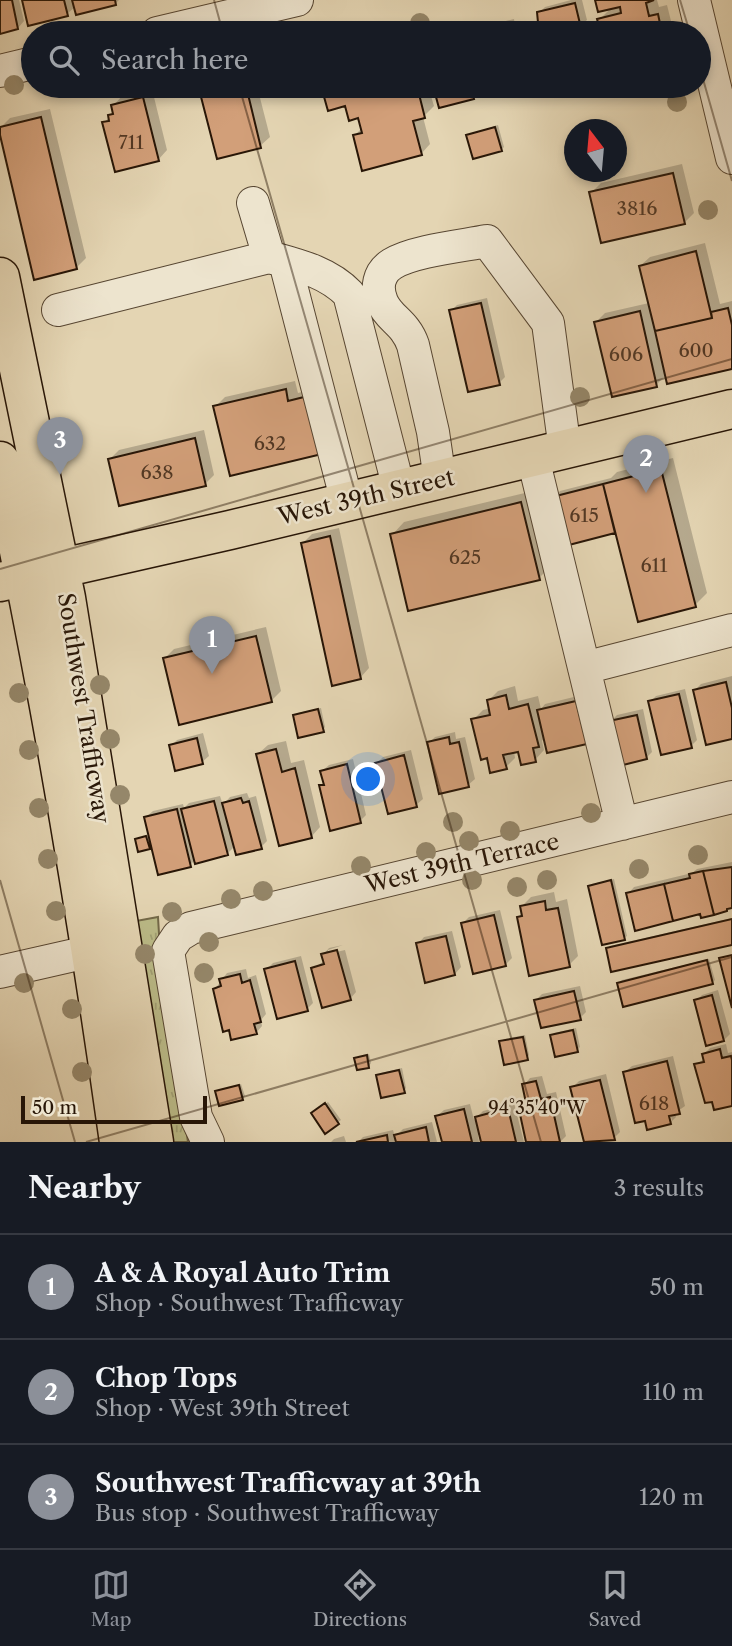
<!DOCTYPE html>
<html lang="en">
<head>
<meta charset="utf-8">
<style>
  body { margin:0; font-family:"Libre Caslon Text",serif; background:#242831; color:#f1f3f6 }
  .compass { position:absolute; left:564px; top:119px; width:63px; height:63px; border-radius:50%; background:#171b24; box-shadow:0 4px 10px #0003; rotate:344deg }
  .scale { position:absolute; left:21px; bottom:18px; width:186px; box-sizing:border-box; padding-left:7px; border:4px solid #281607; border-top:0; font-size:19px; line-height:24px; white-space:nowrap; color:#281607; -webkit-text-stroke:5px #ede4ce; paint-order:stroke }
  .you { position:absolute; left:369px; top:780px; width:24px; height:24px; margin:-18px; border:5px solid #fff; border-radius:50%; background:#1a73e8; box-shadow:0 0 0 10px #1a73e833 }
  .badge { display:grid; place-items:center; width:46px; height:46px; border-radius:50%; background:#8c9099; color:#fff; font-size:23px; font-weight:700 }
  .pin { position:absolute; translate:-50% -58px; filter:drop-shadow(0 2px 4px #0008) }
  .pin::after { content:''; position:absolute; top:37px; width:24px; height:21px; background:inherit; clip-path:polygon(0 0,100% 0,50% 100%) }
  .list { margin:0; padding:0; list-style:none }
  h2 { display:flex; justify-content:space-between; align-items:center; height:91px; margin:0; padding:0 28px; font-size:30px }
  h2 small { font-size:23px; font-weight:400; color:#9ea1a6 }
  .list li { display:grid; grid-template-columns:46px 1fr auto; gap:21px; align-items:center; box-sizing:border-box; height:105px; padding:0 28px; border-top:2px solid #363941 }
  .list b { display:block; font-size:26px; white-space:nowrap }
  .list p { margin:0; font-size:23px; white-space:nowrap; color:#9ea1a6 }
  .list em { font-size:23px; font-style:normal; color:#9ea1a6 }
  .icon { flex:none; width:38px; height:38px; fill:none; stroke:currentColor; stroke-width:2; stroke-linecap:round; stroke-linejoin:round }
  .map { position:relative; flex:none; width:732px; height:1142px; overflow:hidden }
  .search { position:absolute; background:#171b24; box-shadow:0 4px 10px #0003; left:21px; right:21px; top:21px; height:77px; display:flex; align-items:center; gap:18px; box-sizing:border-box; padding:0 24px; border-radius:38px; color:#9ea1a6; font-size:26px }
  .sheet { height:406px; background:#171b24 }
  nav { display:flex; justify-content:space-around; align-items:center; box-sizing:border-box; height:98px; border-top:2px solid #363941; background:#171b24; font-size:19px; color:#9ea1a6 }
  nav a { display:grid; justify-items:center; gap:4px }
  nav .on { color:#8c9099 }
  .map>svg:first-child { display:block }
  .grass { fill:url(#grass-tufts); stroke:#726848; stroke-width:2 }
  .shadow { fill:#0003; fill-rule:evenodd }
  .building { fill:#d29f79; stroke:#281607; stroke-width:2 }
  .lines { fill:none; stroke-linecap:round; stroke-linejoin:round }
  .minor-casing { stroke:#574632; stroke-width:34 }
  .major-casing { stroke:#281607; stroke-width:41 }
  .minor { stroke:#ede4ce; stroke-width:32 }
  .major { stroke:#e4d5b3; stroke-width:38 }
  .tree { fill:#95876a }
  .ticks { fill:none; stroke:#281607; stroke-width:2; stroke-opacity:0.45 }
  .labels { text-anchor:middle; stroke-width:5; stroke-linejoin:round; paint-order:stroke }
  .number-label { font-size:19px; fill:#523824 }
  .street-label { font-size:23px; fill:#281607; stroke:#ede4ce }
  .ticks-label { font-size:18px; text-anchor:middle; fill:#281607; stroke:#ede4ce; stroke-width:5; stroke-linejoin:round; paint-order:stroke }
</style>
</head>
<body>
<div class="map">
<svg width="732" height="1142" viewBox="0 0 732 1142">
  <defs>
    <pattern id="grass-tufts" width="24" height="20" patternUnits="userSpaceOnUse" patternTransform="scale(1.75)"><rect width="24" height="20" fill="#bb8"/><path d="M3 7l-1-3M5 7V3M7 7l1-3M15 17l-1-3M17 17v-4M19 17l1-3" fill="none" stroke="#a1a074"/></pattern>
  </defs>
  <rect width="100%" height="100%" fill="#e4d5b3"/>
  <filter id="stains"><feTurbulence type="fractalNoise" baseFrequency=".00286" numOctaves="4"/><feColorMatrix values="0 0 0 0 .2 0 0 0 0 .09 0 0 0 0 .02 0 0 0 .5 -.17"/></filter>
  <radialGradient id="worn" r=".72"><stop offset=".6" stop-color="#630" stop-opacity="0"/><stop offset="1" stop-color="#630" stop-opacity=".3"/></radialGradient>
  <path class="grass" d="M158 917 160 951 188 1142H170L136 921Z"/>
  <path class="shadow" d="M0 0H19L24 21 18 28 0 32Z
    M24 0H119L115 4 76 6 67 14Z
    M571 0H582L587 20 581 25 583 33H541L539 13 545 7Z
    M597 0H657L659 7 667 5 674 33H603L599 20 612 7Z
    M514 19 515 26 521 24 523 33H482L488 25Z
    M210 86H257L270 137 260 146 202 93Z
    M323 86H428L434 106 423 117 430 144 421 154 354 136 362 128 359 116 346 104 329 108Z
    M435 86H478L479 91 473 98 440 106Z
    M152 89 167 150 158 160 104 123 114 112 113 106 122 96Z
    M50 109 86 258 76 268 0 128 10 118Z
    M498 125 504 147 501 150 468 135Z
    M682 164 694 213 684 223 591 193 601 183Z
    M705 243 720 304 732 301V368L666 375 656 385 596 322 605 313 649 303 640 266 650 257Z
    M487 298 505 377 499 383 451 311 457 305Z
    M295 381 298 393 317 388 321 452 215 407 225 397Z
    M204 430 214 475 205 484 110 459 119 450Z
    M673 458 707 593 695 605 616 529 614 531 554 497 560 491 611 478 617 472Z
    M533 491 551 566 539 578 392 535 404 522Z
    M339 528 369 668 360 678 303 543 312 534Z
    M266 627 281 691 271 701 165 658 174 649Z
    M732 676V737L695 690 701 684Z
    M515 686 518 701 538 696 541 709 545 704 582 695 542 741 544 750 535 760 519 749 514 751 515 758 506 767 473 720 483 710 491 708 489 700 498 691Z
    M685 689 697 740 691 746 650 702 656 696Z
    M321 708 325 727 323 730 295 716 298 713Z
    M643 709 652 752 646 758 611 721 617 715Z
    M455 732 456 739 465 737 475 779 468 785 429 743 435 737Z
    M203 733 209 756 202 762 171 746 177 740Z
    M286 741 291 763 304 760 320 827 311 837 258 754 268 745Z
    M411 750 423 799 416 805 377 763 383 757Z
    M353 759 366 815 360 821 321 786 325 782 322 771 329 765Z
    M247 793 249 798 256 796 267 841 261 847 235 846 227 854 195 860 190 865 153 844 149 847 136 840 150 834 146 817 153 811 183 804 184 808 189 803 220 796 223 805 230 797Z
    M732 862V908L701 912 628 894 634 887 692 873 697 869Z
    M614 879 627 936 624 938 590 886 592 884Z
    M554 892 556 902 567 899 578 956 569 965 518 917 523 913 521 907 531 897Z
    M500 910 512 958 505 965 463 923 469 917Z
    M732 918V943L608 949 610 946Z
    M452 931 461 967 455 974 418 944 424 937Z
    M343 945 328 950V954L345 950 356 992 350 999 313 969 324 961 323 955 329 948Z
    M301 956 313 1003 307 1009 266 970 273 963Z
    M709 959 715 980 712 983H619L622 980Z
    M246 969 248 978 256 975 266 1014 261 1020 262 1026 256 1033 215 989 227 973Z
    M580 986 586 1012 580 1018 536 1000 542 994Z
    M718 990 730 1034 724 1040 696 1001 702 995Z
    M576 1028 580 1047 577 1050 552 1036 554 1033Z
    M525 1035 529 1055 527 1058 501 1042 504 1039Z
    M726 1044 728 1053 732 1052V1104L696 1065 705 1058 704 1054 710 1048Z
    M369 1054 371 1063 369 1066 356 1059Z
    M673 1056 685 1106 675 1113 676 1117 670 1123 625 1072 632 1066ZM669 1107 672 1121H668Z
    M402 1068 406 1088 404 1091 378 1076 381 1073Z
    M606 1074 620 1132 614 1138 586 1142 572 1088 579 1081Z
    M542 1076 547 1094 556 1092 566 1136 560 1142H528L519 1106 526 1099 524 1085 530 1078Z
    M241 1084 245 1096 242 1099 217 1092Z
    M328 1102 341 1120 326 1131 316 1111Z
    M514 1103 524 1142H483L481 1135H478L479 1142H443L437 1116 444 1110 470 1104 474 1120 483 1111Z
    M432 1122 437 1142H358L363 1137 393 1130 395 1137 403 1129Z
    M344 1136 346 1142H331L334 1139Z"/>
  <path class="building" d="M0 0H12L18 29 0 34Z
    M22 0H64L68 16 28 26Z
    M72 0H115L116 5 76 15Z
    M595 0H654L646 3 649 16 658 14 662 33H601L597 19 621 13 620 7 598 12Z
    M575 3 581 28 574 29 575 33H539L537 12Z
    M508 24 509 31 515 30 516 33H480V31Z
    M229 86H246L261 148 217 159 200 93Z
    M321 86H417L425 118 413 121 422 155 362 171 353 135 362 133 358 118 349 121 345 106 328 111Z
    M433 86H470L474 99 439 108Z
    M143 97 159 161 115 172 102 122 109 121 108 115 113 114 111 105Z
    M41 117 77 269 34 280 0 135V127Z
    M495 127 502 151 473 159 466 135Z
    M673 173 685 224 601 243 589 192Z
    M696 251 712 318 655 331 639 266Z
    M481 303 500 385 468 392 449 310Z
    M728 308 732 325V369L667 384 655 331 712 318 711 312Z
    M640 311 657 387 612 397 594 322Z
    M286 389 288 401 308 396 322 454 230 476 213 406Z
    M195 438 206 486 119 506 108 459Z
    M661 469 696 607 638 622 603 484Z
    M603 484 615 533 565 546 552 497Z
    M521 502 540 580 408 611 390 534Z
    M330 536 361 679 332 686 301 543Z
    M256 636 272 702 179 725 163 658Z
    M726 682 732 708V739L706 745 693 690Z
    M679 694 692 748 661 755 648 701Z
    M506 695 509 709 528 704 539 747 533 748 536 762 521 765 518 752 503 755 507 769 490 773 487 758 481 760 471 719 490 715 487 700Z
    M576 701 587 744 547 753 537 710Z
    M318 709 324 732 298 738 293 715Z
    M637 715 647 759 619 766 609 721Z
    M449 737 450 744 459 742 469 787 439 794 427 742Z
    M197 738 203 764 175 771 169 745Z
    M276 749 282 772 295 768 312 838 279 846 256 754Z
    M404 755 417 807 388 814 375 763Z
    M347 764 361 823 330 831 319 785H324L320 771Z
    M241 798 243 803 249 801 262 849 236 855 222 803Z
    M214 801 228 855 195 864 181 809Z
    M177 809 191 867 158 875 144 817Z
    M146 836 150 849 138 852 135 839Z
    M732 867V908L727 909V911L714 915 703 871Z
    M703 871 714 915 701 918 700 914 673 921 664 884 690 878 689 874Z
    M611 880 625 940 602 945 588 886Z
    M664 884 673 921 635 931 626 893Z
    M545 901 546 910 558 908 570 967 529 976 517 917 522 916 520 906Z
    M494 915 506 966 473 974 461 923Z
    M732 919V945L611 972 606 948Z
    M446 936 455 975 425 983 416 943Z
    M337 950 351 1000 322 1008 311 968 324 964 321 954Z
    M732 955V1008L719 958Z
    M707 960 713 984 623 1007 617 983Z
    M295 961 308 1011 277 1019 264 969Z
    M240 974 242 983 250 980 261 1022 254 1024 257 1034 231 1040 229 1030 223 1032 213 989 221 986 219 979Z
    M574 991 581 1020 541 1028 534 1000Z
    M712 995 724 1041 706 1046 694 1000Z
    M573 1030 578 1052 555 1057 550 1035Z
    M523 1037 528 1060 504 1065 499 1041Z
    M720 1049 722 1058 731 1056 732 1060V1106L714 1110 712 1102 705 1103 694 1064 704 1062 702 1054Z
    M367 1055 369 1068 357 1070 354 1058Z
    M667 1061 680 1114 669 1116 671 1124 647 1130 645 1121 635 1123 623 1072Z
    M399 1070 405 1093 381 1098 376 1075Z
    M600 1080 615 1140 584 1142 570 1087Z
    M536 1081 541 1099 550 1097 560 1142H526L518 1105 526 1103 522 1084Z
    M239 1085 243 1100 219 1106 215 1091Z
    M325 1103 339 1124 325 1134 311 1113Z
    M508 1108 516 1142H481L475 1117Z
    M464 1109 472 1142H442L435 1116Z
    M426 1127 429 1142H396L394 1135Z
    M387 1135 388 1142H356Z"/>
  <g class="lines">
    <g class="minor-casing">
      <path id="minor" d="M694 0 732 158
        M157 33 297 0
        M0 71 33 63
        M253 203 269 257C298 265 328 272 349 294L399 489
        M285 262 347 502
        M58 310 269 257
        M533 458 622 824
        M440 480 433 432 413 345C405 322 389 319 382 302 376 288 378 273 392 264 413 251 461 246 487 241L548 323 565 450
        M584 668 732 630
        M0 972 92 951
        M208 1142 196 1117 168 951 178 936 191 928 732 797"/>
    </g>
    <g class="major-casing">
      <path id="major" d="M0 277 66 598 154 1142
        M0 461C49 686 87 914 119 1142
        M0 582 230 530 732 409"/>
    </g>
    <use href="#minor" class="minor"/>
    <use href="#major" class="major"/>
  </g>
  <g class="tree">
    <circle cx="420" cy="23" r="10"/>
    <circle cx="14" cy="85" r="10"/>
    <circle cx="677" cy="102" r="10"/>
    <circle cx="708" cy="210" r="10"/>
    <circle cx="580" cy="397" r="10"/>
    <circle cx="100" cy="685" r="10"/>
    <circle cx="19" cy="693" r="10"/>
    <circle cx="110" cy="739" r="10"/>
    <circle cx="29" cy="750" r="10"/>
    <circle cx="120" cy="795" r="10"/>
    <circle cx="39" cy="808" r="10"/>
    <circle cx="591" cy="813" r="10"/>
    <circle cx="453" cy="822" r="10"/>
    <circle cx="510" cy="831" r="10"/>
    <circle cx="469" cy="841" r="10"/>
    <circle cx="426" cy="852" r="10"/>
    <circle cx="698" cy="855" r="10"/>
    <circle cx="48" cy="859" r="10"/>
    <circle cx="361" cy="866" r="10"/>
    <circle cx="639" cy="869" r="10"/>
    <circle cx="472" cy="880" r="10"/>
    <circle cx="547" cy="880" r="10"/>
    <circle cx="517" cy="887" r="10"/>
    <circle cx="263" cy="891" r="10"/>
    <circle cx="231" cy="899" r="10"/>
    <circle cx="56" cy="911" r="10"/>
    <circle cx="172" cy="912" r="10"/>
    <circle cx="209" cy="942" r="10"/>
    <circle cx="145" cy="954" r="10"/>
    <circle cx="204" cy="973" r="10"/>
    <circle cx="24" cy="983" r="10"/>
    <circle cx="72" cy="1009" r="10"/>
    <circle cx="82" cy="1072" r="10"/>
  </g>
  <path class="ticks" d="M214 0 223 33M680 0 690 33M699 65 732 181M239 86 541 1142M0 569 732 359M0 880 75 1142M86 1142 732 957"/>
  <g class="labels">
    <g class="number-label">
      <text x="131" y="149">711</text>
      <text x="637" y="215">3816</text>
      <text x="696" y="357">600</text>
      <text x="626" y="361">606</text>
      <text x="270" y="450">632</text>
      <text x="157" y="479">638</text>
      <text x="584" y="522">615</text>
      <text x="465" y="564">625</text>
      <text x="654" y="572">611</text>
      <text x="654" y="1110">618</text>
    </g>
    <g class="street-label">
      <text transform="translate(366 497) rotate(-13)" y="8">West 39th Street</text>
      <text transform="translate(84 708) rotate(81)" y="8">Southwest Trafficway</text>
      <text transform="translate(462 863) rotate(-13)" y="8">West 39th Terrace</text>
    </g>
  </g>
  <g class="ticks-label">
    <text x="537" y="1114">94°35'40"W</text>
  </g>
  <rect width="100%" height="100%" filter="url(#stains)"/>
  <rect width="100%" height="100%" fill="url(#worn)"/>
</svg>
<svg class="compass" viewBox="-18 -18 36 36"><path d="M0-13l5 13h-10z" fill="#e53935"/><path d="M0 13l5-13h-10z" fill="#9ea1a6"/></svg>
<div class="scale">50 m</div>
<div class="you"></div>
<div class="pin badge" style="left:212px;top:674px">1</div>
<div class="pin badge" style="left:646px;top:493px">2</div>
<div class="pin badge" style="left:60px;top:475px">3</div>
<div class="search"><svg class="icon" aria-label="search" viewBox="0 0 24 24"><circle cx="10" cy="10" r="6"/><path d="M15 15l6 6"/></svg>Search here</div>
</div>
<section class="sheet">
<h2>Nearby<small>3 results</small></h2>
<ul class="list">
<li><span class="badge">1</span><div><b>A &amp; A Royal Auto Trim</b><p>Shop · Southwest Trafficway</p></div><em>50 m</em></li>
<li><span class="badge">2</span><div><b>Chop Tops</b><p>Shop · West 39th Street</p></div><em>110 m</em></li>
<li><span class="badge">3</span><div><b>Southwest Trafficway at 39th</b><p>Bus stop · Southwest Trafficway</p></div><em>120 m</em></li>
</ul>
</section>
<nav>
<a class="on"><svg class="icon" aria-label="map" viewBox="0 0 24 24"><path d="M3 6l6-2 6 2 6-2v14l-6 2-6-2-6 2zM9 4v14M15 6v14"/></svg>Map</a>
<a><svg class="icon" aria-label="directions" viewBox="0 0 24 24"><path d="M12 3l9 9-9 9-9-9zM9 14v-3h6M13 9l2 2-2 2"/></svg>Directions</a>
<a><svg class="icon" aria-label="saved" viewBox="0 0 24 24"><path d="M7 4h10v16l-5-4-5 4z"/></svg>Saved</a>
</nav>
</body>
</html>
